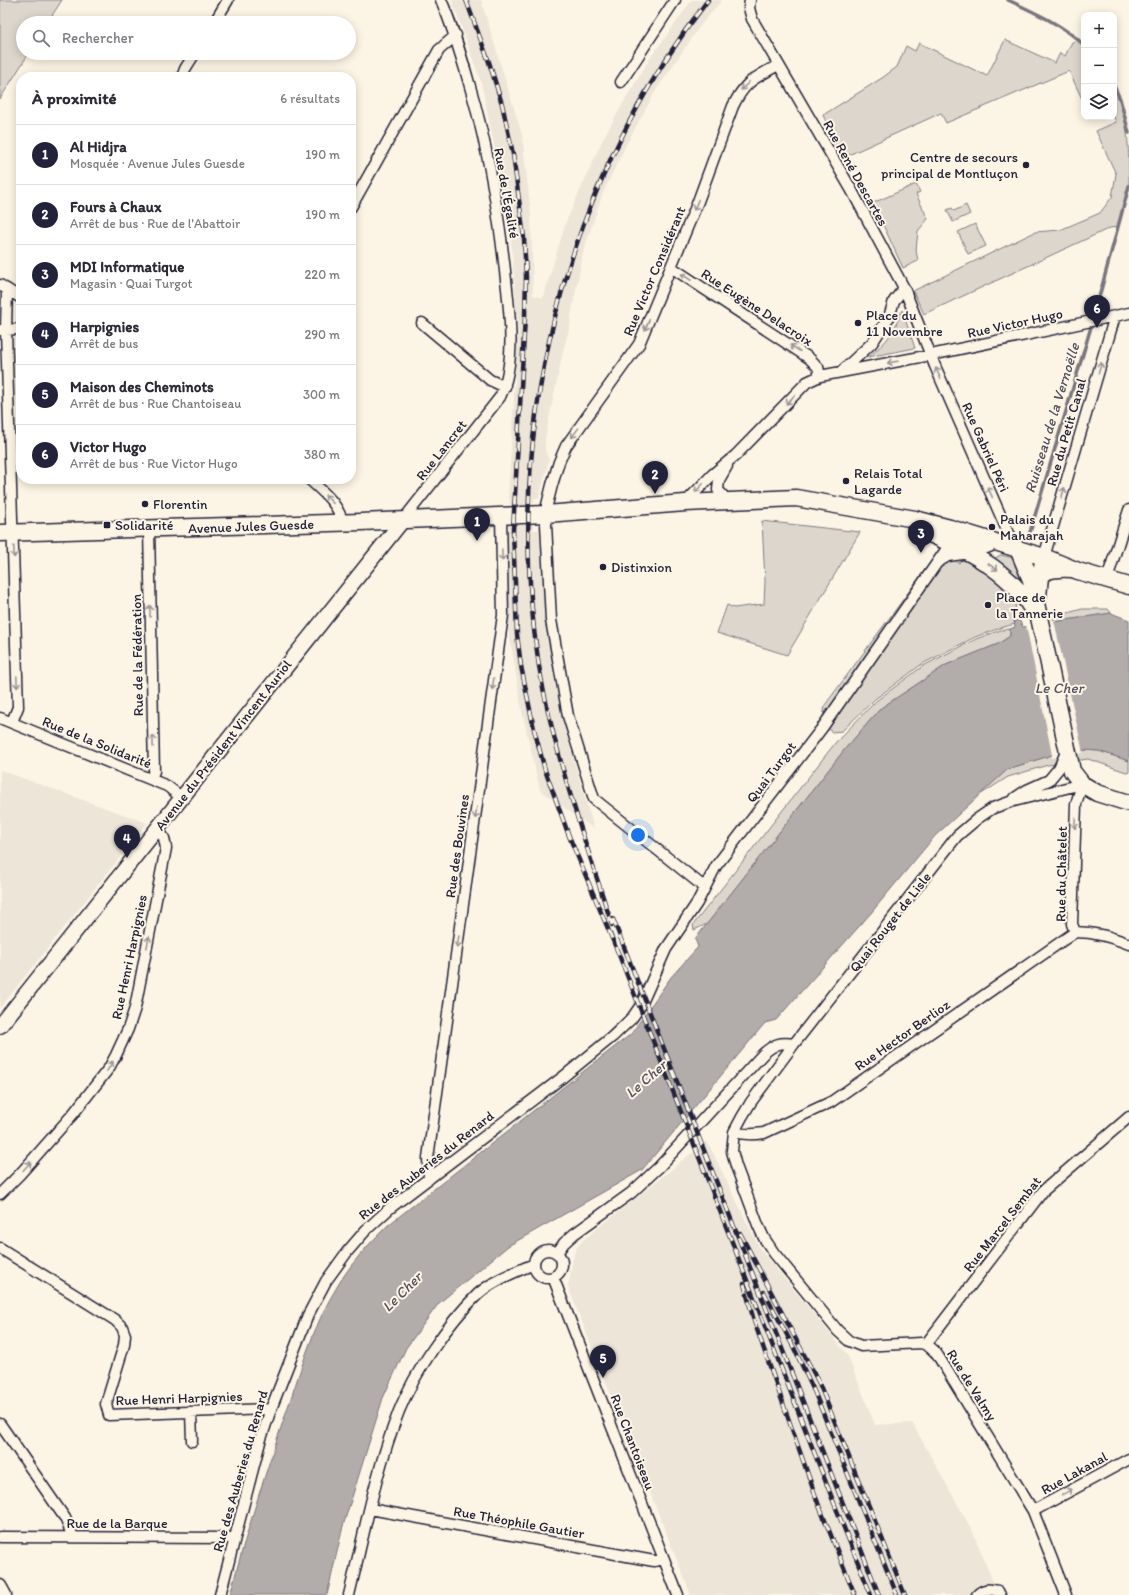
<!DOCTYPE html>
<html lang="fr">
<head>
<meta charset="utf-8">
<style>
  body { margin:0; font-family:Itim,sans-serif; background:#f7f7f7; color:#2b2b33 }
  .controls { position:absolute; right:12px; top:12px; display:grid; overflow:hidden; border-radius:8px; box-shadow:0 2px 10px #0003 }
  .controls button { width:36px; height:36px; display:grid; place-items:center; padding:0; border:0; border-bottom:1px solid #e1e1e2; background:#fff; color:#2b2b33; font:20px sans-serif }
  .you { position:absolute; left:638px; top:835px; width:14px; height:14px; margin:-10px; border:3px solid #fff; border-radius:50%; background:#1a73e8; box-shadow:0 0 0 6px #1a73e833 }
  .badge { display:grid; place-items:center; width:26px; height:26px; border-radius:50%; background:#22223b; color:#fff; font-size:13px; font-weight:700 }
  .pin { position:absolute; translate:-50% -33px; filter:drop-shadow(0 1px 2px #0008) }
  .pin::after { content:''; position:absolute; top:21px; width:14px; height:12px; background:inherit; clip-path:polygon(0 0,100% 0,50% 100%) }
  .list { margin:0; padding:0; list-style:none }
  h2 { display:flex; justify-content:space-between; align-items:center; height:52px; margin:0; padding:0 16px; font-size:17px }
  h2 small { font-size:13px; font-weight:400; color:#7c7c81 }
  .list li { display:grid; grid-template-columns:26px 1fr auto; gap:12px; align-items:center; box-sizing:border-box; height:60px; padding:0 16px; border-top:1px solid #e1e1e2 }
  .list b { display:block; font-size:15px; white-space:nowrap }
  .list p { margin:0; font-size:13px; white-space:nowrap; color:#7c7c81 }
  .list em { font-size:13px; font-style:normal; color:#7c7c81 }
  .icon { flex:none; width:22px; height:22px; fill:none; stroke:currentColor; stroke-width:2; stroke-linecap:round; stroke-linejoin:round }
  .map { position:relative; flex:none; width:1129px; height:1595px; overflow:hidden }
  .search { position:absolute; background:#fff; box-shadow:0 2px 10px #0003; left:16px; top:16px; width:340px; height:44px; display:flex; align-items:center; gap:10px; box-sizing:border-box; padding:0 14px; border-radius:22px; color:#7c7c81; font-size:15px }
  .panel { position:absolute; background:#fff; box-shadow:0 2px 10px #0003; left:16px; top:72px; width:340px; height:412px; border-radius:16px }
  .map>svg:first-child { display:block }
  .built { fill:#ece5d8 }
  .green { fill:#dcd6cc; stroke:#7f7c84 }
  .water { fill:#b2adab; stroke:#78757e }
  .pier { fill:#fcf5e5 }
  .lines { fill:none; stroke-linecap:round; stroke-linejoin:round }
  .stream { stroke:#78757e; stroke-width:3.5 }
  .minor-casing { stroke:#22223b; stroke-width:13 }
  .tertiary-casing { stroke:#22223b; stroke-width:15 }
  .secondary-casing { stroke:#22223b; stroke-width:17 }
  .primary-casing { stroke:#22223b; stroke-width:19 }
  .minor { stroke:#fcf5e5; stroke-width:10 }
  .tertiary { stroke:#fcf5e5; stroke-width:12 }
  .secondary { stroke:#fcf5e5; stroke-width:14 }
  .primary { stroke:#fcf5e5; stroke-width:16 }
  .rail-casing { stroke:#22223b; stroke-width:4.5 }
  .rail { stroke:#fcf5e5; stroke-width:3; stroke-dasharray:9; stroke-linecap:butt }
  .oneway { stroke:#9a9698 }
  .poi-dot { fill:#22223b; stroke:#fcf5e5; stroke-width:1.5 }
  .labels { text-anchor:middle; stroke-width:4; stroke-linejoin:round; paint-order:stroke }
  .poi-label { font-size:14px; fill:#22223b; stroke:#fcf5e5; text-anchor:start }
  .street-label { font-size:14px; fill:#22223b; stroke:#fcf5e5 }
  .water-label { font-size:15px; font-style:italic; fill:#545362; stroke:#fcf5e5 }
</style>
</head>
<body>
<div class="map">
<svg width="1129" height="1595" viewBox="0 0 1129 1595">
  <rect width="100%" height="100%" fill="#fcf5e5"/>
  <filter id="ink" filterUnits="userSpaceOnUse"><feTurbulence type="fractalNoise" baseFrequency=".025" numOctaves="2"/><feDisplacementMap in="SourceGraphic" scale="8" xChannelSelector="R" yChannelSelector="G"/><feConvolveMatrix kernelMatrix="1 2 1 2 8 2 1 2 1" color-interpolation-filters="sRGB"/></filter>
  <g filter="url(#ink)">
    <path class="built" d="M452 0H481L522 135 531 215 533 295 543 298 566 222 603 139 625 100 649 60 692 0H722L700 26 655 92 626 145 602 195 583 253 570 321 571 322 563 351 545 438V450L549 460 539 498H534L533 530H539L547 622 552 663 559 705 571 750 594 829 540 790 522 711 508 626V530H509L510 498H508L518 331 512 249 505 195 481 82Z
      M0 770 147 823 0 1008Z
      M707 1141 760 1249 847 1354 875 1425 912 1423 973 1532 998 1595H691L568 1287 575 1250 583 1240Z"/>
    <path class="green" d="M0 0H62L47 23H23V53H29L0 99Z
      M1005 40 1055 63 1060 53 1065 56 1072 42 1079 40 1084 45V103L1069 71 946 123 941 113 842 158 823 115 882 78 897 67 906 46 915 51 919 43 987 76Z
      M1114 86C1129 116 1129 152 1129 185 1128 199 1121 214 1118 227L1110 228 924 314 913 291 1035 232 1060 230 1100 213 1112 197 1116 174 1096 131 1116 122 1114 117Z
      M916 184 920 192 916 194 928 219 918 231 916 250 918 261 903 268 873 203Z
      M966 205 970 214 953 222 947 210 952 208 954 211Z
      M975 224 986 246 968 254 958 232Z
      M902 310 915 348 868 357C888 341 893 334 902 310Z
      M762 521 860 532 787 655 717 633 727 605 734 608 764 604 765 581Z
      M965 554 1014 589 1016 614 1012 615 1015 624 1000 628 975 637 922 664 875 699 842 731 832 732 822 724 825 705 930 563 949 556 959 563Z
      M1001 555 1013 558 1027 589 991 560Z
      M1082 609H1108L1111 613 1054 622 1053 617Z
      M1010 629V636L998 644 946 665 881 708 845 749 707 924 694 930 693 925 836 742 876 701 923 666 976 639 1001 630Z
      M1082 750 1099 751 1129 761V773L1088 759 1048 765 1008 777 972 800 1008 769 1052 755Z"/>
    <path class="water" d="M1111 613 1129 620V761L1099 751 1082 750 1052 755 1008 769 935 836 871 913 776 1020 765 1023 642 1170 508 1246 439 1303 406 1348 383 1398 343 1526 327 1595H230C247 1529 268 1465 290 1401 303 1363 315 1322 337 1287 350 1264 368 1245 387 1226L631 1034 671 977 698 947 695 939 845 749 881 708 946 665 998 644 1010 636V629L1015 627 1014 621 1019 620 1023 627Z"/>
    <path class="pier" d="M1054 620 1083 753 1051 758 1052 755 1026 625Z"/>
    <g class="lines">
      <path class="stream" d="M1008 0C1034 12 1063 25 1084 45
        M1114 86 1120 99 1129 133
        M1028 539 1091 327 1129 186"/>
      <g class="minor-casing">
        <path id="minor" d="M750 0 749 8 752 19 851 189 904 288 935 366 1006 528 1018 549
          M214 23 228 0
          M182 77 185 69 195 53
          M621 82 675 0
          M351 207 439 50 456 35
          M671 267 809 358 818 367 820 376
          M0 285 21 298
          M7 289 6 330 18 707 12 722
          M422 323 490 380 505 387
          M0 330 21 329
          M841 372 872 343 889 317 894 301 904 288
          M727 466 719 480 718 490 724 497 730 501
          M309 479C324 493 337 502 343 523
          M685 503 713 474 736 455 807 382 820 376 931 355 1129 313
          M403 520 500 397C516 364 510 315 506 280 499 213 488 147 469 83 461 55 453 27 441 0
          M149 529 154 771 151 779
          M965 544C978 549 987 552 998 541
          M1044 557 1115 316
          M938 562 948 556 970 553
          M1107 579 1129 510
          M0 718 167 786 181 797
          M1015 798 1027 790 1049 780 1059 768 1067 750
          M704 887 594 799 568 716 551 620 546 524 547 505 552 485 559 462 566 446 639 344 697 204 733 106C746 80 754 79 778 65
          M1075 932C1095 932 1111 937 1129 944
          M734 1132C745 1135 753 1135 764 1133L831 1102 1075 932
          M429 1179 428 1158 503 615 501 516
          M0 1194 20 1174 73 1114 109 1068 116 1055 128 1029 135 1008 166 848 164 838 157 828
          M0 1248 115 1320 122 1327 125 1335 124 1345 106 1404 109 1415 271 1409
          M534 1264a14 14 0 1 1 28 0a14 14 0 1 1-28 0Z
          M557 1253 564 1243 574 1234 631 1193 659 1167 764 1053C775 1044 779 1042 794 1044
          M553 1277 678 1595
          M926 1344 1043 1191 1129 1117
          M191 1412 192 1441
          M0 1424 65 1518 73 1537
          M370 1509 654 1561 664 1559
          M1033 1511 1129 1459
          M0 1537 235 1538
          M220 1595 260 1442 271 1409 308 1315 326 1281 347 1252 366 1230 390 1208 563 1077 612 1037 632 1018 641 1005 666 949 697 903 716 866 822 728 950 544
          M349 1595C364 1534 376 1470 399 1411 415 1372 447 1324 478 1294 494 1280 515 1272 534 1264
          M977 1595C984 1588 989 1589 998 1591L1000 1595
          M1066 1595 1033 1511 940 1359C935 1351 930 1345 921 1343L861 1346 849 1341 838 1331 774 1253 764 1238 758 1225 736 1166 732 1151 734 1132 742 1117 751 1102 794 1044 957 836 977 819 993 808 1010 802 1082 784 1076 804 1072 924 1075 932"/>
      </g>
      <g class="tertiary-casing">
        <path id="tertiary" d="M1036 580C1047 571 1058 570 1073 571
          M0 1586 5 1595"/>
      </g>
      <g class="secondary-casing">
        <path id="secondary" d="M0 1026 403 520"/>
      </g>
      <g class="primary-casing">
        <path id="primary" d="M916 528C961 547 1009 568 1034 612
          M0 533 361 522 546 514 685 503 796 498 915 519 950 528 1044 557 1078 571 1129 586
          M1018 549 1031 580 1072 771 1082 784 1097 793 1129 803
          M1038 596 1040 577 1044 557"/>
      </g>
      <use href="#minor" class="minor"/>
      <use href="#tertiary" class="tertiary"/>
      <use href="#secondary" class="secondary"/>
      <use href="#primary" class="primary"/>
      <g class="rail-casing">
        <path id="rail" d="M466 0 489 62 502 104 513 154 524 238 526 277 525 317 513 530 517 634 521 666 534 729 545 770 569 836 619 955 695 1147 834 1503 871 1595
          M613 919 879 1595
          M612 925C585 840 554 755 539 666 502 432 563 187 708 0
          M740 1233 819 1383 905 1595
          M744 1284 754 1321 818 1503 855 1595
          M764 1292 794 1348 814 1391 897 1595"/>
      </g>
      <use href="#rail" class="rail"/>
    </g>
    <defs><path id="oneway-shaft" d="M-6 0H5M1.5-3L5.5 0L1.5 3" fill="none" stroke-width="1.6" stroke-linecap="round" stroke-linejoin="round"/></defs>
    <g class="oneway">
      <use href="#oneway-shaft" transform="translate(745 86) rotate(134)"/>
      <use href="#oneway-shaft" transform="translate(696 205) rotate(112)"/>
      <use href="#oneway-shaft" transform="translate(686 277) rotate(-147)"/>
      <use href="#oneway-shaft" transform="translate(647 325) rotate(113)"/>
      <use href="#oneway-shaft" transform="translate(795 348) rotate(-147)"/>
      <use href="#oneway-shaft" transform="translate(893 362) rotate(170)"/>
      <use href="#oneway-shaft" transform="translate(1100 368) rotate(-74)"/>
      <use href="#oneway-shaft" transform="translate(938 373) rotate(-114)"/>
      <use href="#oneway-shaft" transform="translate(790 400) rotate(134)"/>
      <use href="#oneway-shaft" transform="translate(575 433) rotate(126)"/>
      <use href="#oneway-shaft" transform="translate(699 488) rotate(134)"/>
      <use href="#oneway-shaft" transform="translate(990 492) rotate(-114)"/>
      <use href="#oneway-shaft" transform="translate(1063 493) rotate(-74)"/>
      <use href="#oneway-shaft" transform="translate(329 499) rotate(-133)"/>
      <use href="#oneway-shaft" transform="translate(14 552) rotate(88)"/>
      <use href="#oneway-shaft" transform="translate(502 555) rotate(89)"/>
      <use href="#oneway-shaft" transform="translate(993 567) rotate(34)"/>
      <use href="#oneway-shaft" transform="translate(150 611) rotate(-91)"/>
      <use href="#oneway-shaft" transform="translate(17 682) rotate(88)"/>
      <use href="#oneway-shaft" transform="translate(493 684) rotate(98)"/>
      <use href="#oneway-shaft" transform="translate(153 741) rotate(-91)"/>
      <use href="#oneway-shaft" transform="translate(476 813) rotate(98)"/>
      <use href="#oneway-shaft" transform="translate(1075 823) rotate(92)"/>
      <use href="#oneway-shaft" transform="translate(148 942) rotate(-79)"/>
      <use href="#oneway-shaft" transform="translate(458 942) rotate(98)"/>
      <use href="#oneway-shaft" transform="translate(110 1066) rotate(-59)"/>
      <use href="#oneway-shaft" transform="translate(27 1166) rotate(-48)"/>
      <use href="#oneway-shaft" transform="translate(1067 1492) rotate(-29)"/>
    </g>
  </g>
  <g class="poi-dot">
    <circle cx="1026" cy="165" r="4"/>
    <circle cx="858" cy="323" r="4"/>
    <circle cx="846" cy="481" r="4"/>
    <circle cx="145" cy="504" r="4"/>
    <rect x="103" y="521" width="8" height="8" rx="2"/>
    <circle cx="992" cy="527" r="4"/>
    <circle cx="603" cy="567" r="4"/>
    <circle cx="988" cy="605" r="4"/>
  </g>
  <g class="labels">
    <g class="poi-label">
      <text x="1018" y="162" text-anchor="end">Centre de secours<tspan x="1018" dy="16">principal de Montluçon</tspan></text>
      <text x="866" y="320">Place du<tspan x="866" dy="16">11 Novembre</tspan></text>
      <text x="854" y="478">Relais Total<tspan x="854" dy="16">Lagarde</tspan></text>
      <text x="153" y="509">Florentin</text>
      <text x="1000" y="524">Palais du<tspan x="1000" dy="16">Maharajah</tspan></text>
      <text x="115" y="530">Solidarité</text>
      <text x="611" y="572">Distinxion</text>
      <text x="996" y="602">Place de<tspan x="996" dy="16">la Tannerie</tspan></text>
    </g>
    <g class="street-label">
      <text transform="translate(856 173) rotate(61)" y="5">Rue René Descartes</text>
      <text transform="translate(507 193) rotate(80)" y="5">Rue de l'Égalité</text>
      <text transform="translate(654 271) rotate(-67)" y="5">Rue Victor Considérant</text>
      <text transform="translate(757 307) rotate(33)" y="5">Rue Eugène Delacroix</text>
      <text transform="translate(1015 323) rotate(-12)" y="5">Rue Victor Hugo</text>
      <text transform="translate(1066 432) rotate(-74)" y="5">Rue du Petit Canal</text>
      <text transform="translate(986 447) rotate(66)" y="5">Rue Gabriel Péri</text>
      <text transform="translate(441 450) rotate(-52)" y="5">Rue Lancret</text>
      <text transform="translate(251 526) rotate(-2)" y="5">Avenue Jules Guesde</text>
      <text transform="translate(137 655) rotate(-91)" y="5">Rue de la Fédération</text>
      <text transform="translate(97 742) rotate(22)" y="5">Rue de la Solidarité</text>
      <text transform="translate(223 745) rotate(-52)" y="5">Avenue du Président Vincent Auriol</text>
      <text transform="translate(771 772) rotate(-53)" y="5">Quai Turgot</text>
      <text transform="translate(457 846) rotate(-82)" y="5">Rue des Bouvines</text>
      <text transform="translate(1061 874) rotate(-89)" y="5">Rue du Châtelet</text>
      <text transform="translate(890 922) rotate(-52)" y="5">Quai Rouget de Lisle</text>
      <text transform="translate(129 957) rotate(-78)" y="5">Rue Henri Harpignies</text>
      <text transform="translate(902 1035) rotate(-35)" y="5">Rue Hector Berlioz</text>
      <text transform="translate(426 1165) rotate(-38)" y="5">Rue des Auberies du Renard</text>
      <text transform="translate(1002 1224) rotate(-52)" y="5">Rue Marcel Sembat</text>
      <text transform="translate(972 1385) rotate(58)" y="5">Rue de Valmy</text>
      <text transform="translate(179 1398) rotate(-2)" y="5">Rue Henri Harpignies</text>
      <text transform="translate(633 1442) rotate(69)" y="5">Rue Chantoiseau</text>
      <text transform="translate(240 1471) rotate(-74)" y="5">Rue des Auberies du Renard</text>
      <text transform="translate(1074 1473) rotate(-29)" y="5">Rue Lakanal</text>
      <text transform="translate(519 1522) rotate(10)" y="5">Rue Théophile Gautier</text>
      <text x="117" y="1528">Rue de la Barque</text>
    </g>
    <g class="water-label">
      <text transform="translate(1052 418) rotate(-73)" y="5">Ruisseau de la Vernoëlle</text>
      <text x="1059" y="693">Le Cher</text>
      <text transform="translate(646 1079) rotate(-41)" y="5">Le Cher</text>
      <text transform="translate(402 1292) rotate(-45)" y="5">Le Cher</text>
    </g>
  </g>
</svg>
<div class="controls">
<button>+</button>
<button>−</button>
<button><svg class="icon" aria-label="layers" viewBox="0 0 24 24"><path d="M12 4l9 5-9 5-9-5zM3 14l9 5 9-5"/></svg></button>
</div>
<div class="you"></div>
<div class="pin badge" style="left:477px;top:541px">1</div>
<div class="pin badge" style="left:655px;top:494px">2</div>
<div class="pin badge" style="left:921px;top:553px">3</div>
<div class="pin badge" style="left:127px;top:858px">4</div>
<div class="pin badge" style="left:603px;top:1378px">5</div>
<div class="pin badge" style="left:1097px;top:328px">6</div>
<div class="search"><svg class="icon" aria-label="search" viewBox="0 0 24 24"><circle cx="10" cy="10" r="6"/><path d="M15 15l6 6"/></svg>Rechercher</div>
<section class="panel">
<h2>À proximité<small>6 résultats</small></h2>
<ul class="list">
<li><span class="badge">1</span><div><b>Al Hidjra</b><p>Mosquée · Avenue Jules Guesde</p></div><em>190 m</em></li>
<li><span class="badge">2</span><div><b>Fours à Chaux</b><p>Arrêt de bus · Rue de l'Abattoir</p></div><em>190 m</em></li>
<li><span class="badge">3</span><div><b>MDI Informatique</b><p>Magasin · Quai Turgot</p></div><em>220 m</em></li>
<li><span class="badge">4</span><div><b>Harpignies</b><p>Arrêt de bus</p></div><em>290 m</em></li>
<li><span class="badge">5</span><div><b>Maison des Cheminots</b><p>Arrêt de bus · Rue Chantoiseau</p></div><em>300 m</em></li>
<li><span class="badge">6</span><div><b>Victor Hugo</b><p>Arrêt de bus · Rue Victor Hugo</p></div><em>380 m</em></li>
</ul>
</section>
</div>
</body>
</html>
